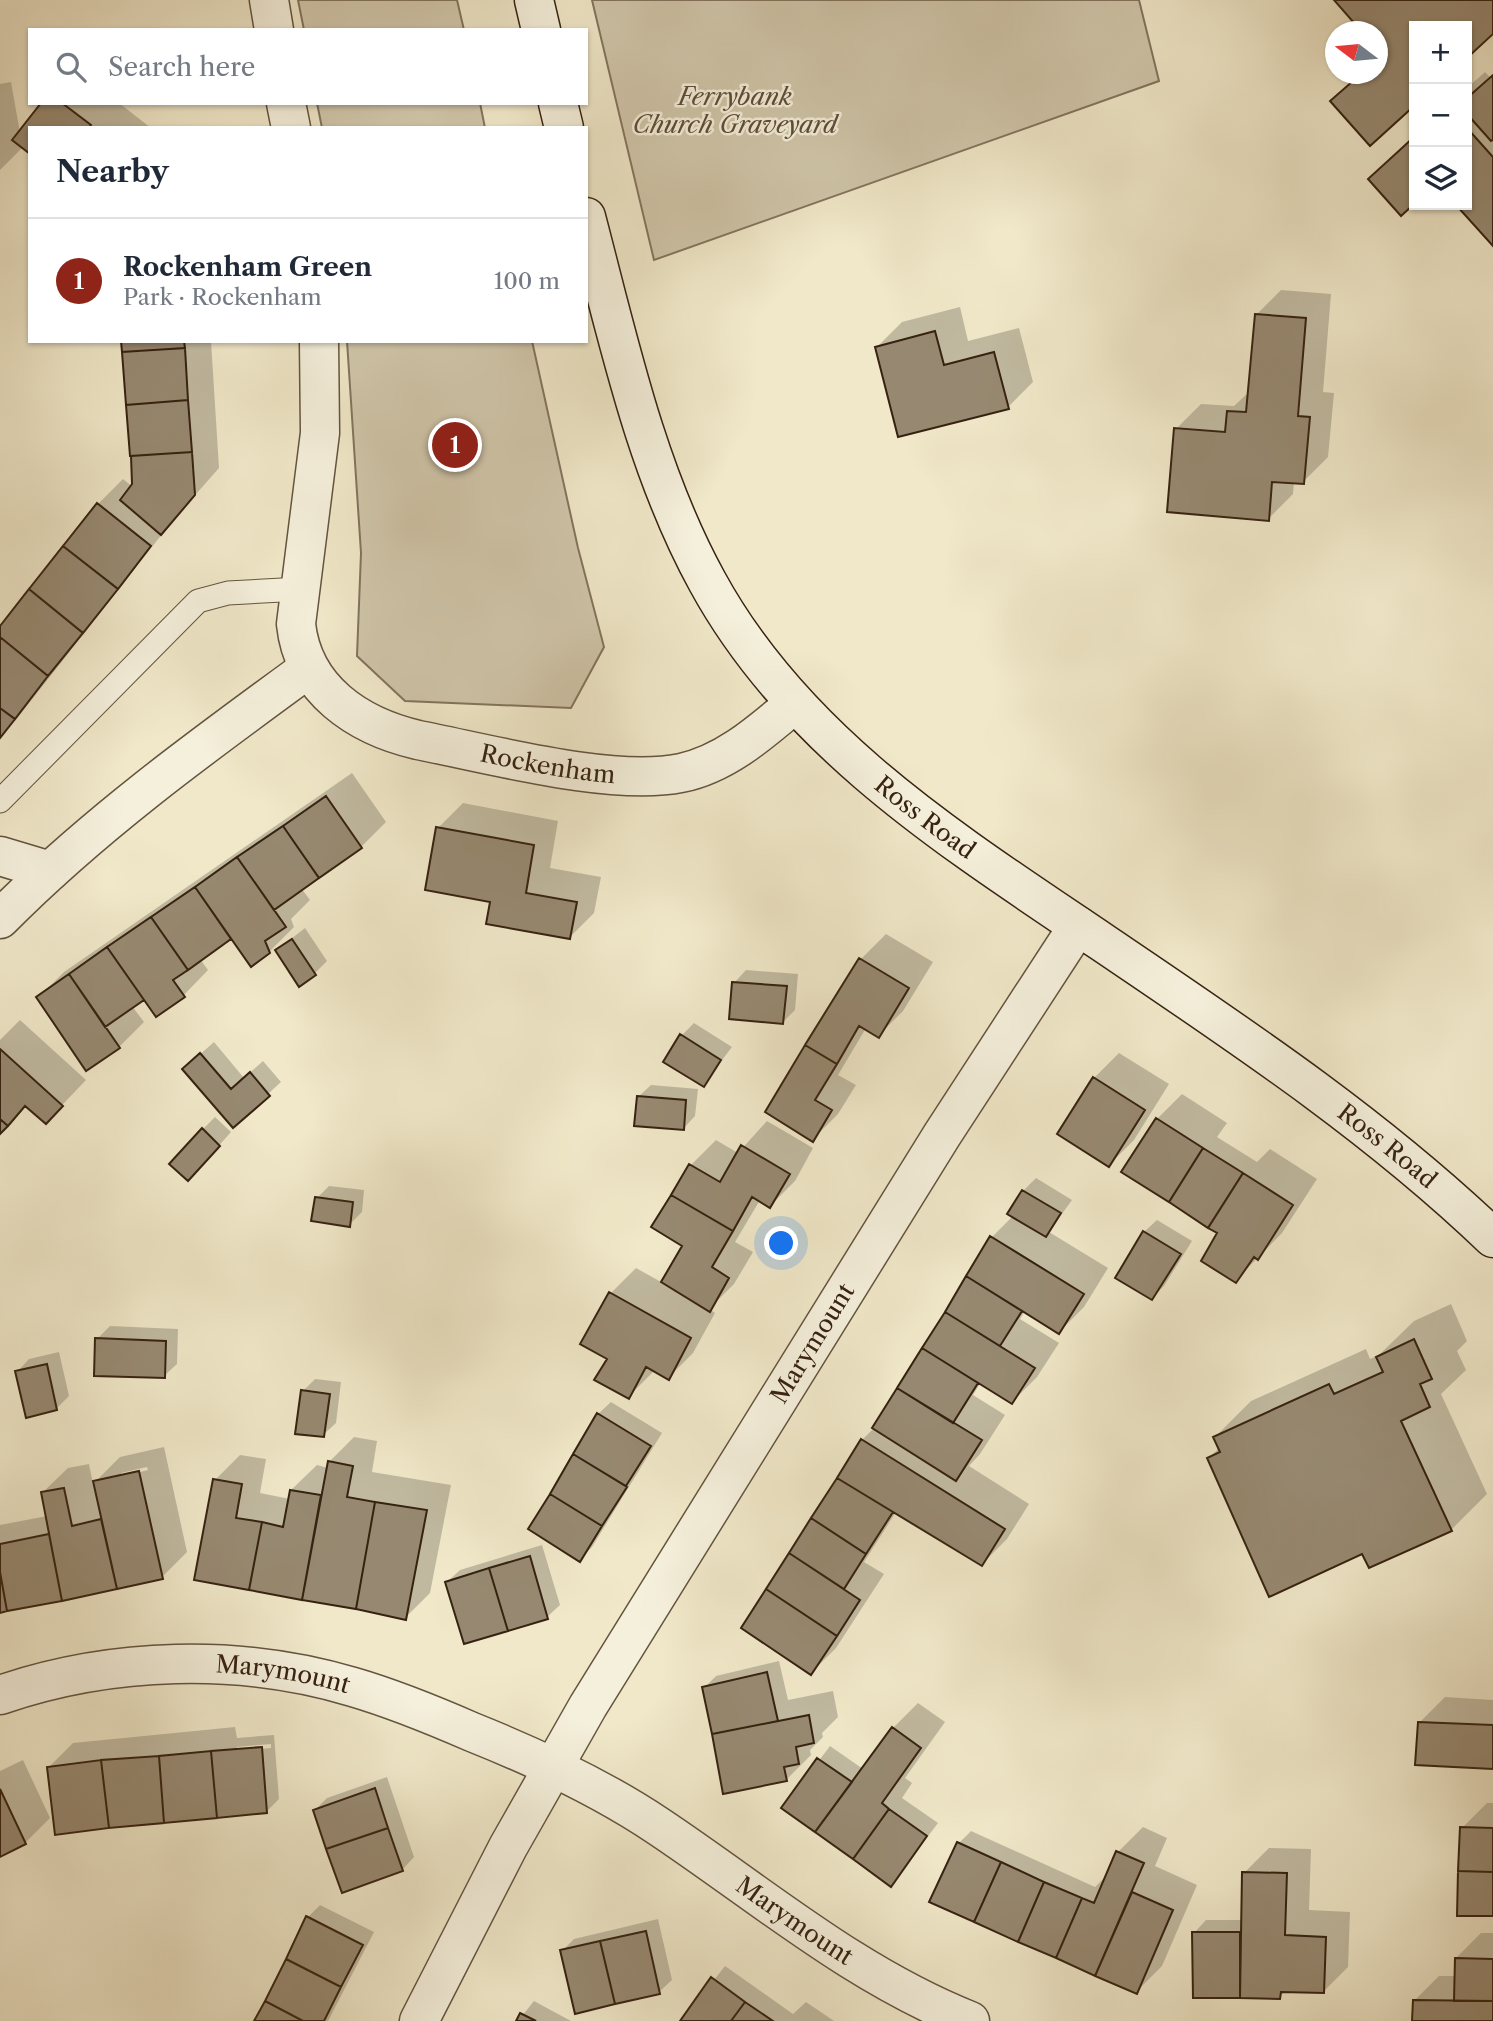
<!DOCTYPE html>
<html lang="en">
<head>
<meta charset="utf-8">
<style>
  body { margin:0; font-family:"Libre Caslon Text",serif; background:#f6f6f7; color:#1f2937 }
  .controls { position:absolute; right:21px; top:21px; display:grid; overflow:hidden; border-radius:0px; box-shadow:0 2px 5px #0004 }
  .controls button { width:63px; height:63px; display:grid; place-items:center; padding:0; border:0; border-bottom:2px solid #e0e1e3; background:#fff; color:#1f2937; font:35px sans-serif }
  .compass { position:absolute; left:1325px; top:21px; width:63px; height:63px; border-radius:50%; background:#fff; box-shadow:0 2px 5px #0004; rotate:286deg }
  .you { position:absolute; left:782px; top:1244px; width:24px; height:24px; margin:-18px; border:5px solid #fff; border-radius:50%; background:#1a73e8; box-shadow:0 0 0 10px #1a73e833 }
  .badge { display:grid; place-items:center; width:46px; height:46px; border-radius:50%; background:#8f2418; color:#fff; font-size:23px; font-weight:700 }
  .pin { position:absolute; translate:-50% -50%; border:4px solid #fff; box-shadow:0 2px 7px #0006 }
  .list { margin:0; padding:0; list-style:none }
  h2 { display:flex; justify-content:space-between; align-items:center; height:91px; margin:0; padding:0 28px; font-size:30px }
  h2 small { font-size:23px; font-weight:400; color:#747a83 }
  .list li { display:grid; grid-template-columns:46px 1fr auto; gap:21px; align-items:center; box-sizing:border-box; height:126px; padding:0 28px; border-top:2px solid #e0e1e3 }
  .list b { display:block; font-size:26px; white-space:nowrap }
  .list p { margin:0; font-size:23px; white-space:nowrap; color:#747a83 }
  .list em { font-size:23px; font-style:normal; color:#747a83 }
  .icon { flex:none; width:38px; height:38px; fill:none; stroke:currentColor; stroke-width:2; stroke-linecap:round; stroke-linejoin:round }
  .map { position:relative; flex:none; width:1493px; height:2021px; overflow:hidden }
  .search { position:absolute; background:#fff; box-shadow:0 2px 5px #0004; left:28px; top:28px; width:560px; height:77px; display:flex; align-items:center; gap:18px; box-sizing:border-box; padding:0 24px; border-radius:0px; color:#747a83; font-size:26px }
  .panel { position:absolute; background:#fff; box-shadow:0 2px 5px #0004; left:28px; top:126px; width:560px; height:217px; border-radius:0px }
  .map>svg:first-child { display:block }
  .green { fill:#d0c6aa; stroke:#83745e; stroke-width:2 }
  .shadow { fill:#0003; fill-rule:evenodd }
  .building { fill:#978971; stroke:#362211; stroke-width:2 }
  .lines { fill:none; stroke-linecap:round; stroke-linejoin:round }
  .service-casing { stroke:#64543f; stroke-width:25 }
  .minor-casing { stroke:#64543f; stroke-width:41 }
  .secondary-casing { stroke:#362211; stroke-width:41 }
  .service { stroke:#f5f0dc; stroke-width:23 }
  .minor { stroke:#f5f0dc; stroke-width:38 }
  .secondary { stroke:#f5f0dc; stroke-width:38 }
  .labels { text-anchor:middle; stroke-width:5; stroke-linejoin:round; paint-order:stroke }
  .park-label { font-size:24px; font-style:italic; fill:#5c4b37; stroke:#f5f0dc }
  .street-label { font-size:24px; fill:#362211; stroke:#f5f0dc }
</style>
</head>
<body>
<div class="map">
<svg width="1493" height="2021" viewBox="0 0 1493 2021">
  <rect width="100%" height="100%" fill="#f0e8c9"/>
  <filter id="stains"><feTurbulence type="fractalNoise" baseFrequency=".00286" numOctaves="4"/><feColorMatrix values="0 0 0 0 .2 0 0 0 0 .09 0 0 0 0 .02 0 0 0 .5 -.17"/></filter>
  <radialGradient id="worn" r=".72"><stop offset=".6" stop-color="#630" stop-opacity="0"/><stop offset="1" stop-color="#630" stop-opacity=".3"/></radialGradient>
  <path class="green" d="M298 0H457L464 30H304Z
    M592 0H1139L1159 81 654 260Z
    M317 103H480L485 128H322Z
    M347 341H532L578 548 604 647 571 708 405 701 357 656 361 553Z"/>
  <path class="shadow" d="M1336 0H1493V32L1467 56V26H1414V103L1370 143 1333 101 1360 74H1378V57L1383 52 1378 46V32Z
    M1485 72 1490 77 1493 74V244L1459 205H1467V88Z
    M11 82 20 133 43 103H119L151 128H30L23 147 0 170V84Z
    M1414 135V202L1401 214 1370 179Z
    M1281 290 1331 294 1323 392 1334 393 1328 457 1303 482H1294L1293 494 1268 519 1176 429 1201 404 1234 406 1250 391 1256 315Z
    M960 307 968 341 1019 328 1033 382 1008 407 877 347 902 322Z
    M123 341H211L219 468 174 519 0 740V628L98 504 123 479 134 488Z
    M352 773 386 822 361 847 301 888 310 900 291 919 294 927 269 952 231 937 200 959 208 970 184 995 145 998 132 1006 144 1022 119 1047 39 997 64 972Z
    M463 803 558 821 550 868 601 877 594 913 569 938 492 900 438 828Z
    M305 928 327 961 315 973 277 950Z
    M886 934 933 962 903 1011 878 1036 866 1028 838 1075 856 1085 838 1114 813 1139 767 1111 861 959Z
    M746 970 798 974 795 1010 783 1022 734 983Z
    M20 1020 86 1080 46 1122 27 1105 0 1132V1040Z
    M694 1023 732 1047 703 1085 682 1035Z
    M214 1042 244 1078 263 1061 281 1082 233 1126 197 1057Z
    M1119 1053 1169 1084 1134 1140 1109 1165 1094 1078Z
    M651 1085 698 1089 695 1116 683 1129 638 1097Z
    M1182 1094 1227 1123 1217 1137 1257 1162 1270 1149 1317 1179 1282 1233 1235 1281 1220 1233 1157 1119Z
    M215 1117 231 1132 200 1167 203 1129Z
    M767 1121 813 1148 795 1181 770 1206 760 1200 735 1242 753 1252 734 1284 709 1309 715 1313 693 1353 668 1378 655 1370 628 1397 609 1358 582 1343 611 1293 636 1268 663 1283 685 1245 691 1165 716 1140 738 1153Z
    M1036 1178 1072 1200 1049 1232 1108 1268 1084 1307 1059 1332 1025 1311 1020 1319 1059 1343 1037 1377 1012 1402 981 1382 973 1395 1005 1415 980 1454 969 1466 1029 1504 1007 1539 982 1564 896 1512 864 1562 884 1574 836 1648 811 1673 790 1554 862 1440 873 1429 992 1237 1013 1216 1010 1214 1023 1191Z
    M329 1186 364 1190 362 1212 349 1225 317 1198Z
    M1157 1220 1192 1241 1164 1286 1152 1298 1144 1232Z
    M1451 1304 1467 1341 1457 1351 1466 1370 1441 1394 1487 1494 1451 1530 1363 1552 1209 1458 1220 1447 1215 1437 1251 1401 1366 1349 1370 1359 1379 1355 1414 1321Z
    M110 1326 178 1329 177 1364 164 1376 97 1339Z
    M59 1352 69 1396 56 1409 17 1372 29 1359Z
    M315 1379 341 1382 336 1423 323 1435 303 1391Z
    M611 1402 662 1433 592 1547 580 1559 530 1528 598 1414Z
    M354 1437 377 1441 372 1472 451 1485 430 1593 405 1618 197 1579 215 1480 240 1455 266 1459 260 1493 290 1499 291 1490 317 1465 328 1468 329 1462Z
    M164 1447 187 1552 162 1577 0 1611V1525L47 1516 42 1493 68 1468 89 1464 93 1484 120 1457ZM147 1467 148 1470 121 1477V1473Z
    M542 1545 560 1605 547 1617 465 1642 447 1582 460 1570Z
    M779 1661 788 1700 833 1691 838 1717 822 1733 823 1737 810 1750 811 1755 786 1780 714 1735 716 1732 704 1688 716 1676Z
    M1445 1697 1493 1700V1767L1420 1722Z
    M918 1703 945 1722 905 1778 912 1783 902 1798 938 1823 891 1885 784 1807 830 1746 863 1769 893 1728Z
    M235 1727 237 1738 274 1735 279 1799 266 1812 48 1768 73 1743ZM271 1744V1748L237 1751V1747Z
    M23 1760 50 1818 25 1843 0 1855V1771Z
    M387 1777 414 1857 402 1870 315 1810 327 1798Z
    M1487 1803H1493V1915L1462 1828Z
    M1143 1827 1167 1838 1155 1866 1197 1885 1162 1966 1137 1991 1056 1957 959 1843 971 1831 1095 1887 1108 1874 1118 1852Z
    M1269 1848 1311 1849 1309 1910 1350 1912 1348 1967 1323 1992 1286 1990 1279 1997 1240 1996 1194 1933 1206 1920H1243L1244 1873Z
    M320 1905 374 1932 328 2021H255L308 1917Z
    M658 1919 672 1980 659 1992 562 1951 574 1939Z
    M1481 1933H1493V2021H1414V2001L1439 1976H1456V1958Z
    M725 1966 793 2014 806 2002 834 2021H682Z
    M534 2001 571 2021H518Z"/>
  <path class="building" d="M1334 0H1493V34L1467 58V26H1414V106L1370 146 1330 101 1361 74H1378V58L1382 54 1378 48V32H1362Z
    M1493 75V140L1491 141 1467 114V98Z
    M41 103H62L91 125 89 128H30V154L12 140Z
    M1467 128 1493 157V246L1456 205H1467Z
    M1414 137V204L1401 216 1368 179Z
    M1255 314 1306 318 1298 416 1310 417 1304 484 1272 482 1269 521 1167 512 1174 428 1225 432 1227 411 1246 412Z
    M935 331 944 365 994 352 1009 409 898 437 875 347Z
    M121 341H184L185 348 122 352Z
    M185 348 188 400 126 405 122 352Z
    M188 400 192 452 130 456 126 405Z
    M192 452 195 495 161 535 120 500 132 484 131 456Z
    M97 503 151 546 118 589 63 546Z
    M63 546 118 589 83 633 29 589Z
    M29 589 83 633 48 676 0 637V626Z
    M0 637 48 676 15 719 0 708Z
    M0 708 15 719 0 738Z
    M326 796 362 848 319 878 283 826Z
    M283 826 319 878 274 910 237 857Z
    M436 827 534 845 526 893 577 902 570 939 486 924 490 902 425 890Z
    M237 857 286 927 265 941 270 953 251 967 195 887Z
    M195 887 231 939 188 970 151 917Z
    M151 917 188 970 173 980 185 997 156 1017 107 947Z
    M292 939 316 975 299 987 275 950Z
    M107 947 144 1000 105 1027 69 974Z
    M859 958 909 988 879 1038 859 1026 837 1064 805 1045Z
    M69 974 120 1048 86 1071 36 997Z
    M732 982 787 986 783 1024 729 1019Z
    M680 1034 721 1060 704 1087 663 1062Z
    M805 1045 837 1064 815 1100 832 1110 813 1142 765 1112Z
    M0 1049 63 1106 46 1124 25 1106 8 1126 0 1119Z
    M200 1053 231 1089 250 1072 270 1096 233 1128 182 1069Z
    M1093 1077 1145 1110 1109 1167 1057 1134Z
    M637 1096 686 1100 684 1130 634 1126Z
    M1156 1118 1203 1148 1169 1202 1121 1172Z
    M0 1119 8 1126 0 1134Z
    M202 1128 220 1146 188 1181 169 1164Z
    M741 1145 790 1174 770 1208 752 1197 733 1231 671 1195 689 1164 720 1182Z
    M1203 1148 1243 1173 1208 1228 1169 1202Z
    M1243 1173 1293 1205 1258 1260 1254 1257 1236 1283 1201 1261 1217 1233 1208 1228Z
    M1022 1190 1061 1213 1046 1237 1007 1214Z
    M671 1195 733 1231 712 1267 729 1278 710 1312 661 1282 682 1246 651 1227Z
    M315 1197 353 1202 350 1227 311 1221Z
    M1143 1231 1181 1254 1152 1300 1115 1278Z
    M990 1236 1084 1294 1059 1334 966 1276Z
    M966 1276 1022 1311 1000 1346 945 1312Z
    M609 1292 691 1338 669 1380 646 1367 629 1399 594 1380 607 1359 580 1344Z
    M945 1312 1035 1368 1012 1404 922 1348Z
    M95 1338 166 1341 165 1378 94 1376Z
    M1414 1339 1432 1379 1420 1384 1430 1407 1401 1421 1452 1531 1369 1568 1362 1554 1269 1597 1207 1458 1220 1452 1213 1437 1329 1384 1334 1394 1383 1372 1376 1357Z
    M922 1348 978 1383 953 1423 897 1388Z
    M47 1364 57 1410 26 1418 15 1371Z
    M897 1388 982 1440 956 1481 872 1428Z
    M301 1390 330 1394 324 1437 295 1434Z
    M597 1413 651 1446 626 1486 573 1454Z
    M861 1439 1005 1529 982 1566 837 1478Z
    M573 1454 627 1487 602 1526 550 1494Z
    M328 1461 353 1466 347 1497 375 1502 356 1609 302 1600Z
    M139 1471 163 1579 117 1589 93 1481Z
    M837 1478 893 1512 866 1554 811 1518Z
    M213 1479 242 1484 236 1518 262 1522 249 1590 194 1580Z
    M64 1488 72 1526 101 1519 117 1589 62 1601 41 1492Z
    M290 1490 321 1495 302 1600 249 1590 262 1522 283 1527Z
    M550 1494 602 1526 580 1562 528 1529Z
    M375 1502 427 1510 406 1620 356 1609Z
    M811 1518 866 1554 844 1589 789 1553Z
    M49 1534 62 1601 7 1611 0 1572V1544Z
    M789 1553 860 1600 837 1636 766 1589Z
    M530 1556 548 1619 508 1631 489 1568Z
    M489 1568 508 1631 464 1644 445 1582Z
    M0 1572 7 1611 0 1613Z
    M766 1589 837 1636 811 1675 741 1628Z
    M767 1672 778 1721 712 1734 702 1687Z
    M809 1715 814 1743 796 1747 799 1764 784 1767 787 1781 723 1794 712 1734Z
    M1418 1722 1493 1725V1769L1415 1765Z
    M892 1727 921 1748 882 1803 889 1809 853 1859 815 1832Z
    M262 1747 267 1813 217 1818 211 1751Z
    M211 1751 217 1818 164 1823 159 1756Z
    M159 1756 164 1823 109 1828 101 1760Z
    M817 1758 852 1782 815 1832 781 1808Z
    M101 1760 109 1828 55 1835 47 1767Z
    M375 1788 388 1828 326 1849 313 1810Z
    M0 1789 26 1844 0 1857Z
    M889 1809 927 1836 891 1887 853 1859Z
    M1460 1827 1493 1828V1872L1458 1871Z
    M388 1828 403 1871 342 1893 326 1849Z
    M957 1842 1001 1862 974 1922 929 1902Z
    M1116 1851 1144 1863 1095 1976 1056 1958 1082 1898 1094 1903Z
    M1001 1862 1044 1882 1018 1942 974 1922Z
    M1458 1871 1493 1872V1916H1457Z
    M1242 1872 1287 1873 1285 1935 1326 1937 1324 1993 1281 1992 1280 1999 1240 1998Z
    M1044 1882 1082 1898 1056 1958 1018 1942Z
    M1132 1892 1173 1910 1137 1994 1095 1976Z
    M306 1916 363 1945 341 1987 286 1959Z
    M646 1931 660 1994 615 2004 600 1941Z
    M1192 1932H1240V1998H1193Z
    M600 1941 615 2004 575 2014 560 1950Z
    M1455 1958 1493 1959V2001H1454Z
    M286 1959 341 1987 324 2021H303L265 2001Z
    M711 1977 745 2002 731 2021H680Z
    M1413 2000 1493 2001V2021H1412Z
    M265 2001 303 2021H254Z
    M745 2002 773 2021H731Z
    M520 2013 536 2021H516Z"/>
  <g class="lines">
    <g class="service-casing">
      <path id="service" d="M0 801 198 601 228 593 301 589"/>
    </g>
    <g class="minor-casing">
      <g id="minor">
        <path d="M269 0 274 30"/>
        <path d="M286 103 291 128"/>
        <path id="s1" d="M319 341 320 433 296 624C303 690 358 726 418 740 490 754 612 787 681 773 725 764 761 732 794 704"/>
        <path d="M0 856 50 871"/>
        <path d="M0 919C93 825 202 746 309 668"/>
        <path id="s2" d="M0 1695C111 1657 240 1653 353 1687 394 1699 433 1715 472 1732 537 1758 600 1787 658 1826 760 1894 854 1975 970 2021"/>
        <path id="s3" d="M419 2021 508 1847 588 1706 942 1135 1078 926"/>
      </g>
    </g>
    <g class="secondary-casing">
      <g id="secondary">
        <path d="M534 0 541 30"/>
        <path d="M558 103 564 128"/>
        <path id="s4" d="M586 217C618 339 646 470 707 581 795 743 954 842 1102 942 1238 1034 1374 1124 1493 1238"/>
      </g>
    </g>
    <use href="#service" class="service"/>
    <use href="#minor" class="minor"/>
    <use href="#secondary" class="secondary"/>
  </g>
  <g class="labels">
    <g class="park-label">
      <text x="735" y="105">Ferrybank<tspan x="735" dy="28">Church Graveyard</tspan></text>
    </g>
    <g class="street-label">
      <text dy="8" stroke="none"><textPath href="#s1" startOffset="597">Rockenham</textPath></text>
      <text dy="8" stroke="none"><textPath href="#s4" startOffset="709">Ross Road</textPath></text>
      <text dy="8" stroke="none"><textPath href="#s4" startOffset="1276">Ross Road</textPath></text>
      <text dy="8" stroke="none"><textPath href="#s3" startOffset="784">Marymount</textPath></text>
      <text dy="8" stroke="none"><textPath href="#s2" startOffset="287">Marymount</textPath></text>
      <text dy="8" stroke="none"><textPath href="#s2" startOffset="861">Marymount</textPath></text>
    </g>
  </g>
  <rect width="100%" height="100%" filter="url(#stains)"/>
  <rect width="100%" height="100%" fill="url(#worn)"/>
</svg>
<div class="controls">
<button>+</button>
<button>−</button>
<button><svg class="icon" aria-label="layers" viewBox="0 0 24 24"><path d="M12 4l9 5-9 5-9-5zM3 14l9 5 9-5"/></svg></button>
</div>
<svg class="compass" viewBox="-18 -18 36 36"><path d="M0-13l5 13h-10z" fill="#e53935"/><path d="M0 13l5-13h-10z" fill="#747a83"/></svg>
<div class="you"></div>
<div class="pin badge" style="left:455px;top:445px">1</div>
<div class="search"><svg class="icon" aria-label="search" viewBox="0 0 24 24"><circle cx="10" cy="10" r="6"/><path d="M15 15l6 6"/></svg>Search here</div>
<section class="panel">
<h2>Nearby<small></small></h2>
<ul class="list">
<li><span class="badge">1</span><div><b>Rockenham Green</b><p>Park · Rockenham</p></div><em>100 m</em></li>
</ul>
</section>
</div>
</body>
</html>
